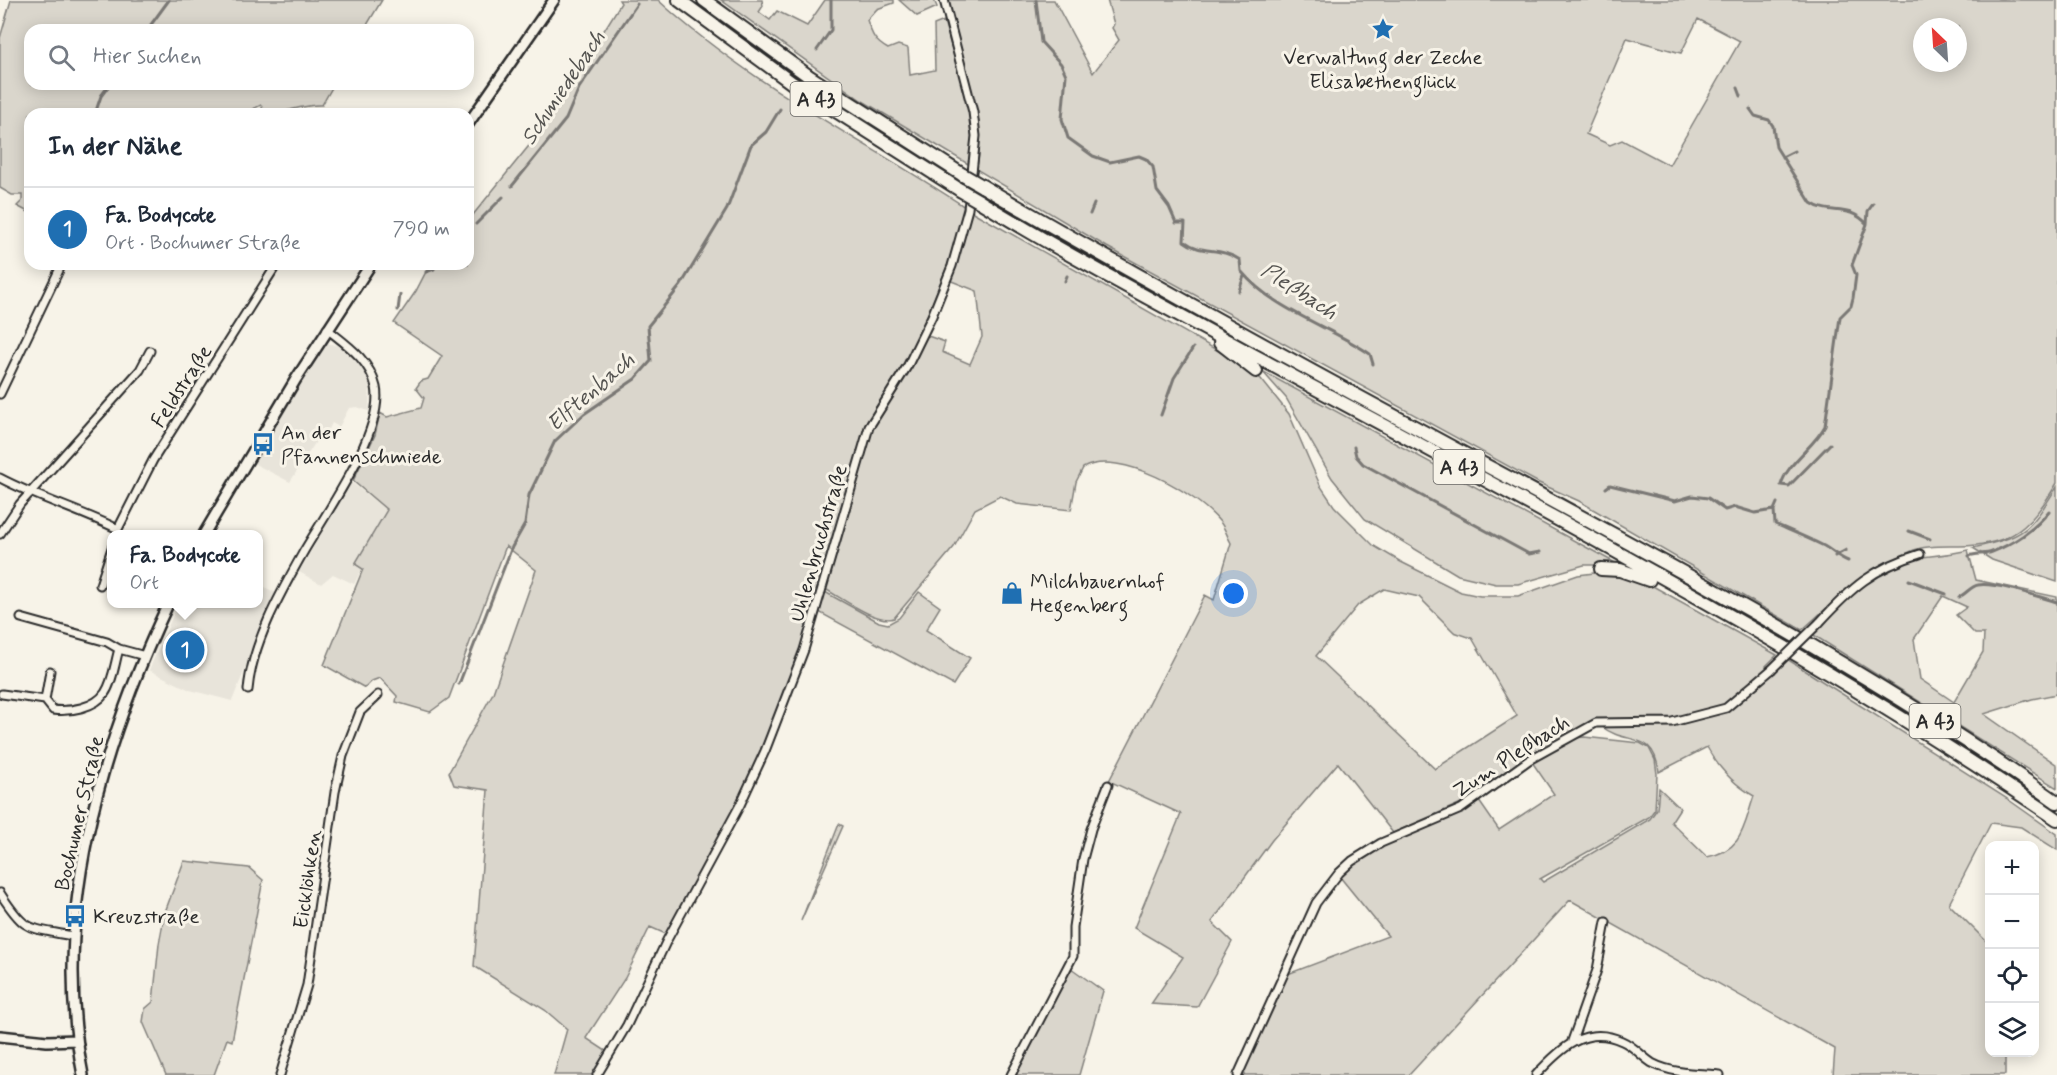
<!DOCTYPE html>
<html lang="de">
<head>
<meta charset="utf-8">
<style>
  body { margin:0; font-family:Mynerve,sans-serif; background:#f6f6f7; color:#1f2937 }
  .controls { position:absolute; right:18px; bottom:18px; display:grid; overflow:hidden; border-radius:12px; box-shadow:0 3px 15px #0003 }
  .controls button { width:54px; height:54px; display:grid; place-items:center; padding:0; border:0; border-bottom:2px solid #e0e1e3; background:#fff; color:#1f2937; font:30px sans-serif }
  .compass { position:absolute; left:1913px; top:18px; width:54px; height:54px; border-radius:50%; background:#fff; box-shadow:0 3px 15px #0003; rotate:335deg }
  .you { position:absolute; left:1234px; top:594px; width:21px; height:21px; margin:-15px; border:4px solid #fff; border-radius:50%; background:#1a73e8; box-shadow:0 0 0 9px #1a73e833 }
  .badge { display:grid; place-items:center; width:39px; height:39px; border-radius:50%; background:#1f6fb2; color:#fff; font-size:20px; font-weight:700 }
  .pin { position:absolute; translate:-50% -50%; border:3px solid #fff; box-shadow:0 2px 6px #0006 }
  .popup { position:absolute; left:107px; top:530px; width:156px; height:78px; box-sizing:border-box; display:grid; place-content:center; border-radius:12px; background:#fff; filter:drop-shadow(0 2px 4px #0005); font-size:20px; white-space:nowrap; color:#747a83 }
  .popup b { font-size:22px; color:#1f2937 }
  .popup::after { content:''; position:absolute; left:50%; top:100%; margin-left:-12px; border:12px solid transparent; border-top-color:#fff }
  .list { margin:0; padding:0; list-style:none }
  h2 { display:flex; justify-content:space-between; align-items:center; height:78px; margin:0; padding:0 24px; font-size:26px }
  h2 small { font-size:20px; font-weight:400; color:#747a83 }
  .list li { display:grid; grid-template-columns:39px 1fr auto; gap:18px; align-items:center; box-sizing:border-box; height:84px; padding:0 24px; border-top:2px solid #e0e1e3 }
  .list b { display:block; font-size:22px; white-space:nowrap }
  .list p { margin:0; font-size:20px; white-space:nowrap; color:#747a83 }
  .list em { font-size:20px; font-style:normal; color:#747a83 }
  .icon { flex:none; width:33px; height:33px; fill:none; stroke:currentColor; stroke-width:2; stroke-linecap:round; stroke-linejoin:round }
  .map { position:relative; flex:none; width:2057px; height:1075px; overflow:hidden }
  .search { position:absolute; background:#fff; box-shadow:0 3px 15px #0003; left:24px; top:24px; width:450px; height:66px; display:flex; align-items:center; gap:15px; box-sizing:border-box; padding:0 21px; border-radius:18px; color:#747a83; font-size:22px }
  .panel { position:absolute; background:#fff; box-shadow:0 3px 15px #0003; left:24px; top:108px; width:450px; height:162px; border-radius:18px }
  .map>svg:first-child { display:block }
  .built { fill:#e8e4da }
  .green { fill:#dad6cc; stroke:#82807c; stroke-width:1.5; fill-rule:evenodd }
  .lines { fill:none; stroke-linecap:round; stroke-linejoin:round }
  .stream { stroke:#7a7874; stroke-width:3 }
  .street-casing { stroke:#2b2b2b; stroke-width:11 }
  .secondary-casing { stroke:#2b2b2b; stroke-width:14 }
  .highway-casing { stroke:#2b2b2b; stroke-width:16 }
  .street { stroke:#f7f3e8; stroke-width:7 }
  .secondary { stroke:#f7f3e8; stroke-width:9 }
  .highway { stroke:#f7f3e8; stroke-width:12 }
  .street-bridge-casing { stroke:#2b2b2b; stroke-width:11; stroke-linecap:butt }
  .highway-bridge-casing { stroke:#2b2b2b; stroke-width:16; stroke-linecap:butt }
  .street-bridge { stroke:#f7f3e8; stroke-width:7 }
  .highway-bridge { stroke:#f7f3e8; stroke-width:12 }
  .labels { text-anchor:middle; stroke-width:6; stroke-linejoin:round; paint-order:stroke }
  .shield { fill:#f7f3e8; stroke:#686764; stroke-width:1.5 }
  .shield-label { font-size:20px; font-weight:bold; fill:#2b2b2b }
  .poi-label { font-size:21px; fill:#2b2b2b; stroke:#f7f3e8; text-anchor:start }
  .street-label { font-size:21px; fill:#2b2b2b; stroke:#f7f3e8 }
  .water-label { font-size:22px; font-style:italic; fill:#53524f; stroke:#f7f3e8 }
</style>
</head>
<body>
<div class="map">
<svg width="2057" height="1075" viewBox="0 0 2057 1075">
  <rect width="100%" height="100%" fill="#f7f3e8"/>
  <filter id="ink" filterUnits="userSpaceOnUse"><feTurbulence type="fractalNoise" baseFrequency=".0167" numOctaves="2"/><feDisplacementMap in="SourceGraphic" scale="12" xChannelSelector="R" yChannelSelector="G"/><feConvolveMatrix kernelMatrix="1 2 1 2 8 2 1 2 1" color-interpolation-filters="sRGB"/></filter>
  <g filter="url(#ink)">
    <path class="built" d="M326 343 340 346 364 369 370 384 369 411 357 407 349 408 339 427 332 423 328 431 324 429 290 482 253 463Z
      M351 482 386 510 355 564 362 569 354 584 333 574 321 584 299 572Z
      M259 584 276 593 232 701 190 690 149 670 178 604H258Z"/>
    <path class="green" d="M11 0H382L364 30H30V84H334L322 105C301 104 285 114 265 114L261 105 243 114H30V213L17 206 22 201V195H12L0 188V38Z
      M619 0H658C749 84 862 139 965 207L948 264 927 316 904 367 886 396 875 408 864 436 796 668 741 796 668 935 650 927 625 978 586 1038 609 1053 595 1075H554L567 1029 545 1010 474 966 488 790 454 785 449 772 493 693 536 570 506 546 449 698 430 712 396 702 397 696 380 678 372 681 365 688 324 665 363 569 355 564 387 510 353 481 375 435 380 413 387 417 421 408 424 398 416 388 421 381 428 379 442 356 394 323 416 291 430 264H468V221L545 126 621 3Z
      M721 0H762L763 6 759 12 770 20 777 11 807 26 825 0H894V3L877 9 867 20C872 35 874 41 888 49L898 45 908 48 910 75 935 70 934 25 944 21 974 128 968 164 861 100Z
      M899 0H934L937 7 917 16Z
      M946 0H1054L1093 73 1119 40 1112 28 1114 24 1107 0H2057V483C2032 526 2012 546 1959 546 1945 546 1927 545 1914 550 1867 570 1839 597 1802 630L1579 501 1539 483 1107 247 976 169C989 140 955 35 946 0ZM1698 19 1740 41 1669 165 1622 140 1610 145 1586 134 1627 38 1681 53ZM1922 27H1958V63H1922Z
      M971 211 1245 366 1261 379 1289 414 1320 485 1334 506 1374 546 1401 562 1461 592 1480 596H1518L1578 575 1602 572 1642 580 1777 655 1766 666 1771 670 1726 707 1672 720 1595 721 1540 749 1459 804 1393 833 1338 763 1272 840 1212 922 1232 942 1197 1007 1151 1004 1183 957 1134 928 1181 814 1109 781 1205 595 1214 600 1231 543C1227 536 1225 528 1220 522 1196 493 1120 448 1083 468L1076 482 1071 510 1017 504 1000 496 975 509 954 547 894 618C876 624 842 598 825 589L871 428 899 388 925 335 945 342 942 352 970 364 982 337 977 291 949 280ZM1384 589 1419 597 1454 632 1472 638 1517 716 1435 769 1316 656 1358 605Z
      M1262 371 1619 565H1584L1518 584H1496L1458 575 1365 519 1332 478 1286 398Z
      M2057 487V582L1992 560 1973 548C2026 536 2028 532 2057 487Z
      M1968 550 1976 580 2057 597V694L2032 699 1984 714 2057 765V788L1812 634C1843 603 1875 564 1922 557 1938 555 1953 554 1968 550ZM1943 596 1967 607 1956 615 1975 634H1984L1983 652 1954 702 1920 679 1914 639Z
      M823 591 879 622 888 624 899 618 919 592 940 607 926 630 970 658 953 685 817 611Z
      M1787 659 2006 798 2057 834V850L2021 827 1991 823 1949 904 1989 944 1990 1052 2005 1053V1075H1833L1835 1049 1570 900 1409 1075H1239L1285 975 1388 936 1340 877 1368 853 1479 801 1499 830 1554 794 1532 762 1574 738 1584 737 1640 743 1649 748 1655 760 1657 774 1655 809 1649 817 1540 879 1543 882 1650 819 1657 809 1659 788 1680 808 1671 822 1707 857C1743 850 1743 828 1754 796 1733 784 1719 769 1707 747L1659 772C1653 728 1627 747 1601 726L1672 724 1727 710Z
      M839 824 843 826 801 921Z
      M184 861 249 868 263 880 232 1041 227 1039 214 1075H166L143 1022 145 1009 153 1002 159 944 165 912Z
      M1071 968 1103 991 1079 1075H1014Z"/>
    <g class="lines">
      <path class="stream" d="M1036 0 1041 42 1061 64 1066 75 1062 119 1068 138 1093 156 1110 162 1139 156 1146 159 1153 167 1157 191 1169 207 1176 223H1185L1184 241C1202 255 1219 246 1240 260L1241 271C1273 310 1329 326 1370 354L1373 364
        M147 30 169 0
        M817 50 831 30V0
        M1738 88 1741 96
        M1750 109 1755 116 1769 120 1773 126 1776 147 1811 203C1830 216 1848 203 1867 224L1852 265 1856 275 1853 298 1851 306 1840 317 1825 426C1814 447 1787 463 1781 485L1789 486 1830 444
        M95 114 101 96 110 84
        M1782 157 1794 151
        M512 186 566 119 579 88 637 4
        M1090 214 1094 204
        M476 224 503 197
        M1867 224 1868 211 1873 204
        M426 272 434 269
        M1065 281 1067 276
        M1239 291 1244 276
        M398 310 400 295
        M1161 415 1174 378 1193 348
        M1354 447 1356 456 1363 464 1529 554 1540 552
        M1606 488 1610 485 1675 501 1692 496 1708 498 1725 510 1735 507 1755 513 1774 510 1775 524C1791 531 1808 538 1824 546 1833 551 1838 557 1848 561
        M1774 510 1777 503
        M1909 531 1930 539
        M1835 556 1846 550
        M1969 556C1977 553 1985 555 1992 552 2013 544 2036 529 2049 511
        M1909 580 1946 594
        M1959 597C1966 594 1971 586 1978 585 1996 582 2039 597 2057 602
        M459 684 512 547 525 524 529 495 555 441 584 414 635 379 651 361 648 326 681 285 727 209 751 145 766 132 780 109"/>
      <g class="street-casing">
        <path id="street" d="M0 394 62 264
          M0 478C38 498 79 510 118 529L153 460 277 264
          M0 534 20 504 140 370 150 351
          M100 585 112 548
          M21 618 107 642 119 649 145 656
          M1819 623C1851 588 1873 568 1920 554
          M248 690C252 643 281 592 304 551 326 513 385 430 376 387 370 360 347 345 327 329
          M2 694 45 700 53 710C69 712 95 708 105 693 113 682 115 662 119 649
          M45 700 50 671
          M0 893C26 933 27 927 72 936
          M1572 1041 1597 970 1606 922
          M280 1075 307 985 335 792 343 756 360 712 378 695
          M597 1075 627 1025 667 940 740 805 765 751 804 650 869 427 908 365 932 316 952 266 968 209 976 136 973 112 944 0
          M1011 1075 1073 956V927L1083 859 1091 829 1108 785
          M1238 1075 1316 903 1339 873 1352 861 1381 843 1461 809 1529 760 1596 723 1672 722 1726 708 1771 670
          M1536 1075C1560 1049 1585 1024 1622 1041 1634 1046 1642 1057 1652 1063 1673 1074 1698 1073 1720 1075"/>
      </g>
      <g class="secondary-casing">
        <path id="secondary" d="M468 124 554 0
          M204 534 296 379 371 264
          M0 1036 47 1041 77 1040
          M83 1075C51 914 100 749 168 604"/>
      </g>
      <g class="highway-casing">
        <path id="highway" d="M679 0 792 83 960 190
          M704 0 810 77 963 175
          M982 186C1144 280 1308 370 1472 458 1671 565 1872 672 2057 802
          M979 201C1070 257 1163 306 1257 357 1528 503 1803 646 2057 819
          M1220 343 1256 371
          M1601 569 1620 570 1649 580"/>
      </g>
      <use href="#street" class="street"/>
      <use href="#secondary" class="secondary"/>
      <use href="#highway" class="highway"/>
      <g class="street-bridge-casing">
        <path id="street-bridge" d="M1771 670 1819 623"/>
      </g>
      <g class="highway-bridge-casing">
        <path id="highway-bridge" d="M963 175 982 186
          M960 190 979 201"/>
      </g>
      <use href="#street-bridge" class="street-bridge"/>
      <use href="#highway-bridge" class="highway-bridge"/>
    </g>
  </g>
  <defs>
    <g id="sight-bare" transform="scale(1.8)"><path d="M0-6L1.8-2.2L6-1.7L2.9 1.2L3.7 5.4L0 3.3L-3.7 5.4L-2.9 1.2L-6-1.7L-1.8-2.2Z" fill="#1f6fb2" stroke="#f7f3e8" stroke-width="2.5" paint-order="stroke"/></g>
    <g id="bus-bare" transform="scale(1.8)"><path d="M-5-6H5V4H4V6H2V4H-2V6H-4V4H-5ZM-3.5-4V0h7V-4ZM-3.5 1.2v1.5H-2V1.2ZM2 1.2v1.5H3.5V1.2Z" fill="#1f6fb2" stroke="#f7f3e8" stroke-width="2.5" paint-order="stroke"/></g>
    <g id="shop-bare" transform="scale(1.8)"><path d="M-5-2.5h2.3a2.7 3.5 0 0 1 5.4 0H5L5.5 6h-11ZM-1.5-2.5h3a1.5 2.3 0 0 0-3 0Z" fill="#1f6fb2" stroke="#f7f3e8" stroke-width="2.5" paint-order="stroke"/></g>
  </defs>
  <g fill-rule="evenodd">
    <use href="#sight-bare" x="1383" y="29"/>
    <use href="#bus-bare" x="263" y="444"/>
    <use href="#shop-bare" x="1012" y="593"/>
    <use href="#bus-bare" x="75" y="916"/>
  </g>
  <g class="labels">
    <g class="shield">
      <rect x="790.5" y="82" width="51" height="34" rx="4.5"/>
      <rect x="1433.5" y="450" width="51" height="34" rx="4.5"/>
      <rect x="1909.5" y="704" width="51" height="34" rx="4.5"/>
    </g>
    <g class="shield-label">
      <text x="816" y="106">A 43</text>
      <text x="1459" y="474">A 43</text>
      <text x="1935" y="728">A 43</text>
    </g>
    <g class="poi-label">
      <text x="1383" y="64" text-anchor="middle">Verwaltung der Zeche<tspan x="1383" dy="24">Elisabethenglück</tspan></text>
      <text x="281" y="439">An der<tspan x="281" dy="24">Pfannenschmiede</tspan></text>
      <text x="1030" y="588">Milchbauernhof<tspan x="1030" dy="24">Hegenberg</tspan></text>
      <text x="93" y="923">Kreuzstraße</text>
    </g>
    <g class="street-label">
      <text transform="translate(181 386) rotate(-57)" y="7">Feldstraße</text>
      <text transform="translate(818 543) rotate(-74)" y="7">Uhlenbruchstraße</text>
      <text transform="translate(1511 756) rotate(-33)" y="7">Zum Pleßbach</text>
      <text transform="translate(79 813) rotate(-77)" y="7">Bochumer Straße</text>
      <text transform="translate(307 879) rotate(-82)" y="7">Eicklöhken</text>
    </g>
    <g class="water-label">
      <text transform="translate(562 87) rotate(-56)" y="8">Schmiedebach</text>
      <text transform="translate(1300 290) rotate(33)" y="8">Pleßbach</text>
      <text transform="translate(590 391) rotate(-41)" y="8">Elftenbach</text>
    </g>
  </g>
</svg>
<div class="controls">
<button>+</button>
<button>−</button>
<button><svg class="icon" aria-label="locate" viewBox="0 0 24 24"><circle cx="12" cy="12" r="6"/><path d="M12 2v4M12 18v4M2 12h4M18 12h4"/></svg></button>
<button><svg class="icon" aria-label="layers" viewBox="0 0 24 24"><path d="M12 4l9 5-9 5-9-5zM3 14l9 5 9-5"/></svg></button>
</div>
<svg class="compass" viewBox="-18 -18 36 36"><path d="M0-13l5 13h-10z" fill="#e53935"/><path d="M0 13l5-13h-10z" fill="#747a83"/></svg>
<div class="you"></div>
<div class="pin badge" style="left:185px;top:650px">1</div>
<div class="popup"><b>Fa. Bodycote</b>Ort</div>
<div class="search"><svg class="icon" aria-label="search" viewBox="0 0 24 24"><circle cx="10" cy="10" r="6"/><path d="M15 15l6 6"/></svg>Hier suchen</div>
<section class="panel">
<h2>In der Nähe<small></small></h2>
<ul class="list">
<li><span class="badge">1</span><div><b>Fa. Bodycote</b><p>Ort · Bochumer Straße</p></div><em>790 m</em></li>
</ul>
</section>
</div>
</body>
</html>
